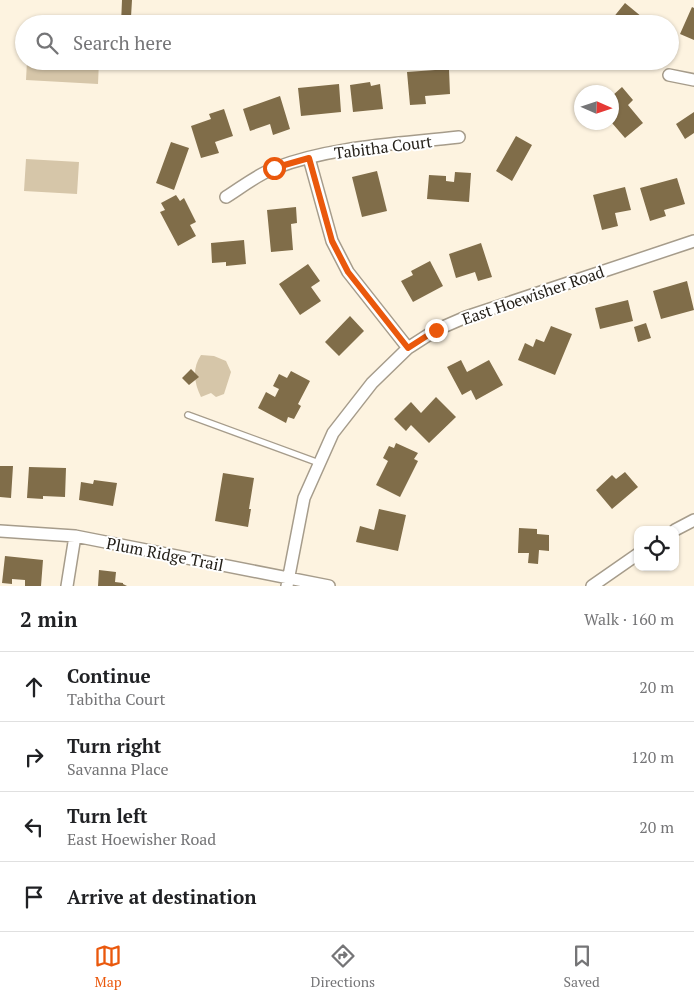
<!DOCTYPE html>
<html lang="en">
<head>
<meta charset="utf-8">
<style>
  body { margin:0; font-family:"PT Serif",serif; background:#f2f2f2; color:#202124 }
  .controls { position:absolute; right:15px; bottom:15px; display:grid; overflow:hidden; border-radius:10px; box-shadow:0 1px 4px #0004 }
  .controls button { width:45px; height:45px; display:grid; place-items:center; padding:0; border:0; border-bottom:1px solid #e0e0e0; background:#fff; color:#202124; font:25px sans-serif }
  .compass { position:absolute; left:574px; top:85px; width:45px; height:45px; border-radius:50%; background:#fff; box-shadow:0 1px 4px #0004; rotate:93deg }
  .stop { position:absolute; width:15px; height:15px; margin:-11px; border:4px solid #ea580c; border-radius:50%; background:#fff }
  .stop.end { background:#ea580c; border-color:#fff; box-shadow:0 1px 5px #0008 }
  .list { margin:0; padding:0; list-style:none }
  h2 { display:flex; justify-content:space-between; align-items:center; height:65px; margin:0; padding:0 20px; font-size:21px }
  h2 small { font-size:16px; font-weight:400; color:#757577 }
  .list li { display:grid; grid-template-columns:32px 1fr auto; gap:15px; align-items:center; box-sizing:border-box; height:70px; padding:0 20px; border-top:1px solid #e0e0e0 }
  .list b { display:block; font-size:19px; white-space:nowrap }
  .list p { margin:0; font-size:16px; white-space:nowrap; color:#757577 }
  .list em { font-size:16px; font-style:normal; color:#757577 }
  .icon { flex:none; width:28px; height:28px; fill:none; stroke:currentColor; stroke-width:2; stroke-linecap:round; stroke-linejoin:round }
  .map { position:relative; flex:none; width:694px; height:586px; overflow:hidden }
  .search { position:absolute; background:#fff; box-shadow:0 1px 4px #0004; left:15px; right:15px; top:15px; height:55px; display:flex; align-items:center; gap:12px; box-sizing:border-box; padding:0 18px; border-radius:28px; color:#757577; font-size:19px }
  .sheet { height:345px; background:#fff }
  nav { display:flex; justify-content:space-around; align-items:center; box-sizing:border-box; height:70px; border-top:1px solid #e0e0e0; background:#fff; font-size:14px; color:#757577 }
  nav a { display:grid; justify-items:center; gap:2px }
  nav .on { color:#ea580c }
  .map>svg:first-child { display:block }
  .green { fill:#d6c6a9 }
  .building { fill:#806d49 }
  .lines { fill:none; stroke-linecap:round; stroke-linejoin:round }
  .service-casing { stroke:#a69c8b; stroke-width:8 }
  .minor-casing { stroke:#a69c8b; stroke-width:14 }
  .service { stroke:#fff; stroke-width:5.5 }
  .minor { stroke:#fff; stroke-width:11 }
  .route { stroke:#ea580c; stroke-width:6 }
  .labels { text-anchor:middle; stroke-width:4; stroke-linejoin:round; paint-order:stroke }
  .street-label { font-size:16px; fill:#25211a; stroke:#fff }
</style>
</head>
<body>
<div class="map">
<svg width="694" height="586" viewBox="0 0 694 586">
  <rect width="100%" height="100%" fill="#fdf3e0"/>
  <path class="green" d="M27 61H99L98 84 26 80Z
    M26 159 79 162 77 194 24 191Z
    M201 355 214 356 226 361 231 372 224 394 216 397 211 393 201 397C194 383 192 368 201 355Z"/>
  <path class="building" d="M122 0H132L131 17H149L148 24H121Z
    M625 3 642 17 636 24H608Z
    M692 7 694 8V40L680 34Z
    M449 69 450 94 425 96 426 104 410 105 407 72Z
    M370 82 371 86 380 84 383 109 353 112 350 85Z
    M339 84 341 112 301 116 298 88Z
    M622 87 633 100 628 105 643 123 625 138 612 123V96Z
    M280 96 290 129 273 135 270 124 250 131 243 109Z
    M224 109 233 136 215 142 219 153 201 158 191 126 211 119 209 114Z
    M694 112V133L685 139 676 124Z
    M516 136 532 145 512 181 496 171Z
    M171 142 189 148 174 190 156 183Z
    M377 171 387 211 362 217 352 177Z
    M455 172 471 173 469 202 427 199 429 175 446 176V181L454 182Z
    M677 178 685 204 664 210 666 216 650 221 640 188Z
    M625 187 631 210 615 213 618 226 602 230 593 195Z
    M176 195 180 201 184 198 196 222 190 225 196 236 178 246 160 212 165 210 161 203Z
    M296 207 297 223 291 224 293 250 271 252 267 210Z
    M244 240 246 264 226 266V262L212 263 211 243Z
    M481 243 492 277 478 281 475 272 456 278 449 254Z
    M430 261 443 286 413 302 401 281 413 275 411 271Z
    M308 264 320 281 311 287 321 301 300 315 279 284Z
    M687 281 694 310 661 319 653 291Z
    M628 300 633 321 600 329 595 308Z
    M350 316 364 331 339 356 325 342Z
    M646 323 651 338 638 342 634 327Z
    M551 326 572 334 555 375 518 360 525 343 533 347 536 339 544 342Z
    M461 360 467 372 489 360 503 385 476 400 471 390 462 395 447 367Z
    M191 369 199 377 189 385 182 378Z
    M291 371 310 381 298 404 301 406 294 419 288 417 286 423 258 408 266 392 275 397 279 389 273 386 279 374 287 378Z
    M436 397 456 417 429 443 411 425 406 431 394 419 411 402 421 413Z
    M396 443 418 453 414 459 418 461 400 497 376 485 388 461 383 458 389 446 394 448Z
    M0 466H13L11 498 0 497Z
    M29 467 66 468 65 497 43 496V499L27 498Z
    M625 472 638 487 612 509 596 490 612 475 616 479Z
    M223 473 254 478 249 509H251L248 527 215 521Z
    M94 480 117 483 113 506 79 500 81 482 93 484Z
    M379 509 406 515 398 551 356 542 360 526 374 530Z
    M519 528 537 529V534L549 535V551L539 550 538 564 528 563 529 553H518Z
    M5 556 43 560 41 586H25V580L12 579V584L2 583Z
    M99 570 116 572 115 582 123 583V584L127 586H98Z"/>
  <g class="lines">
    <g class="service-casing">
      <path id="service" d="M188 415 319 463"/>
    </g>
    <g class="minor-casing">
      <path id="minor" d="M669 75 694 80
        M309 158 332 241 348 272 408 348
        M226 197C242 187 258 174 275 168 332 146 399 144 459 137
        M675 530 694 520
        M0 531 75 536 329 586
        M67 586 75 536
        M287 586 304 498 333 433 372 383 408 348 436 330 466 317 694 241
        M592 586 638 554"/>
    </g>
    <use href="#service" class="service"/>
    <use href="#minor" class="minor"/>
  </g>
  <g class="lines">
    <path class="route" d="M274 168 309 158 332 241 348 272 408 348 436 330"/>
  </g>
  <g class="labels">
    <g class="street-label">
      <text transform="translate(383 147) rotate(-7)" y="6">Tabitha Court</text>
      <text transform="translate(533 295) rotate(-19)" y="6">East Hoewisher Road</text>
      <text transform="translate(165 554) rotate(11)" y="6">Plum Ridge Trail</text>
    </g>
  </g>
</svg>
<div class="controls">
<button><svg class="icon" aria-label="locate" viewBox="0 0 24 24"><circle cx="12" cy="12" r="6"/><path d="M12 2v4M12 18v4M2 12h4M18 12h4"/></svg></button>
</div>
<svg class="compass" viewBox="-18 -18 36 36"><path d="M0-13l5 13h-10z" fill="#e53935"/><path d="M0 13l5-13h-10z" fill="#757577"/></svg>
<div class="stop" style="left:274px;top:168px"></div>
<div class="stop end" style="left:436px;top:330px"></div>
<div class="search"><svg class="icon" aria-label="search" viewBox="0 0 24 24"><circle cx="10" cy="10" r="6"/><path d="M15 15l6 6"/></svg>Search here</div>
</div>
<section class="sheet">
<h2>2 min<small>Walk · 160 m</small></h2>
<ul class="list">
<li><svg class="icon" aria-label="ahead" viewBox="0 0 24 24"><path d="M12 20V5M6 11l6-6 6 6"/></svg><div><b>Continue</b><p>Tabitha Court</p></div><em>20 m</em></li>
<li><svg class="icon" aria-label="right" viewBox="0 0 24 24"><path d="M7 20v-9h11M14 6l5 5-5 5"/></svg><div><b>Turn right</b><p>Savanna Place</p></div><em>120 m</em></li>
<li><svg class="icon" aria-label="left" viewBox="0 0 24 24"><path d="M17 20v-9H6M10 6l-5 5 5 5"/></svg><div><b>Turn left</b><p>East Hoewisher Road</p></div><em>20 m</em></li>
<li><svg class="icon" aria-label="arrive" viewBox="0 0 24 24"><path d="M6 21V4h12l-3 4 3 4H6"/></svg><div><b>Arrive at destination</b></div></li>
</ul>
</section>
<nav>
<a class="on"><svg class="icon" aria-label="map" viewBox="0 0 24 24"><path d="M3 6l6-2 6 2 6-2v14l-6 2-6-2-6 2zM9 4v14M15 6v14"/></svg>Map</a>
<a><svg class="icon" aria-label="directions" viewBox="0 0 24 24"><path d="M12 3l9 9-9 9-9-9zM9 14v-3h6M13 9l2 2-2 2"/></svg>Directions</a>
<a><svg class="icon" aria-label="saved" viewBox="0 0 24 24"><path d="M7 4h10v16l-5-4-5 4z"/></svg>Saved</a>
</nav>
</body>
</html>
